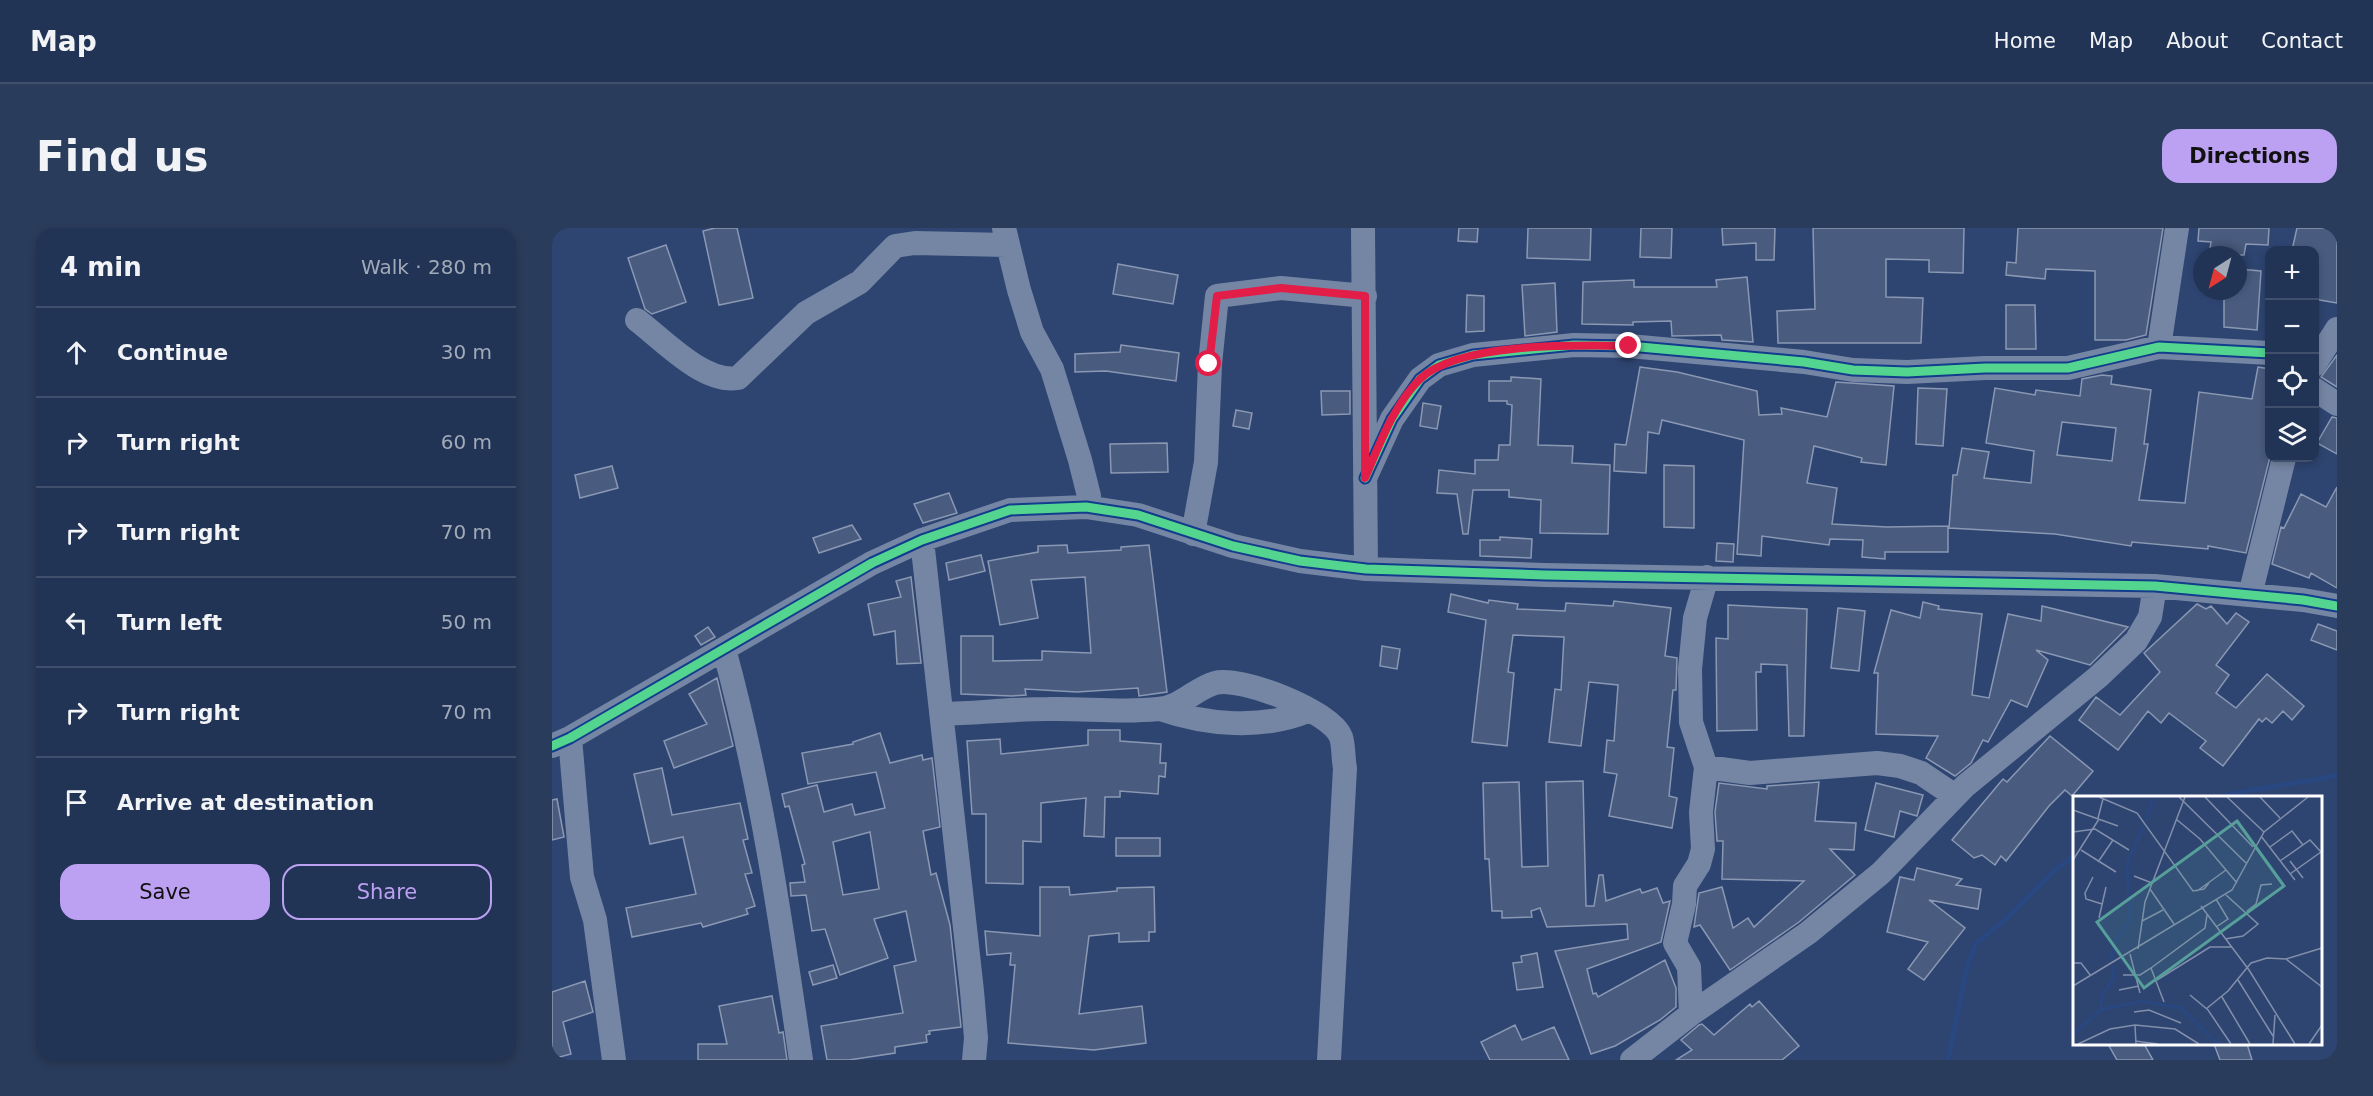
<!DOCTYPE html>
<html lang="en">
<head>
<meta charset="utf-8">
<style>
  body { margin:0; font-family:"DejaVu Sans",sans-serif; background:#2a3c5b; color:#f1f3f6 }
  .controls { position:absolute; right:18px; top:18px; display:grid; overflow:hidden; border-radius:12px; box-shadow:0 3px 9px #0003 }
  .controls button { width:54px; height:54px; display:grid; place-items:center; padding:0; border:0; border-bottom:2px solid #3f4f6c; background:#223455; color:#f1f3f6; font:30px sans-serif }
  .compass { position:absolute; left:1641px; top:18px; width:54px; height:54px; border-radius:50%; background:#223455; box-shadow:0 3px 9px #0003; rotate:216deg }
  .stop { position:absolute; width:18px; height:18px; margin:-14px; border:4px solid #e11d48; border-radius:50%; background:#fff }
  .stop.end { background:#e11d48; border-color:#fff; box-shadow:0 2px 6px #0008 }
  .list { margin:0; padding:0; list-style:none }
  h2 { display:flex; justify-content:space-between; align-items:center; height:78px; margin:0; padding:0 24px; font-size:26px }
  h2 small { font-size:20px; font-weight:400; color:#a2aab9 }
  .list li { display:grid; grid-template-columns:39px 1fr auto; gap:18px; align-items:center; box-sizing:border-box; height:90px; padding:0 24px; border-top:2px solid #3f4f6c }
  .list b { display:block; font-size:22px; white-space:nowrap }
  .list em { font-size:20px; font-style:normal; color:#a2aab9 }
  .actions { display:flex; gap:12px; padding:18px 24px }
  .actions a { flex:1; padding:14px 0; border:2px solid #bca0f2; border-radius:18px; text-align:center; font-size:21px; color:#bca0f2 }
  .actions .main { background:#bca0f2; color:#111 }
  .icon { flex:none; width:33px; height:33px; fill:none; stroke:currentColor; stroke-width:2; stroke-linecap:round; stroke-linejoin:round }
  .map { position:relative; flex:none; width:1785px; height:832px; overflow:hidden; border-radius:18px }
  header { display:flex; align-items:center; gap:36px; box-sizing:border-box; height:84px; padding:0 30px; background:#223455; border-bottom:2px solid #3f4f6c }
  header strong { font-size:28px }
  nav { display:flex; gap:33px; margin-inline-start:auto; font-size:21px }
  .intro { display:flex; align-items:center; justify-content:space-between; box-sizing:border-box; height:144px; padding:0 36px }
  h1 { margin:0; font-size:42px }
  .button { padding:15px 27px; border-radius:18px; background:#bca0f2; color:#111; font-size:21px; font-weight:700 }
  main { display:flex; gap:36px; padding:0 36px }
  aside { flex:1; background:#223455; border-radius:18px; box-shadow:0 3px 9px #0003 }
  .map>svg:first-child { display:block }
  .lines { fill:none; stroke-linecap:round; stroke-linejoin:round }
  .stream { stroke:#294780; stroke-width:5 }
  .building { fill:#495c7f; stroke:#8a98b3; stroke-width:1.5; fill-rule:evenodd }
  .minor { stroke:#7586a5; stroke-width:24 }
  .cycleway-casing { stroke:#133c8c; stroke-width:13 }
  .cycleway { stroke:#53d58f; stroke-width:9 }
  .route { stroke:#e11d48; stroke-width:8 }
  .inset-river { fill:none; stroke:#294780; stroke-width:3 }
  .inset-road { fill:none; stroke:#828faa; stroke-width:1.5 }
  .view { fill:#579f9a; fill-opacity:0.15; stroke:#579f9a; stroke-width:3 }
  .inset-edge { fill:none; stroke:#fff; stroke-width:3 }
</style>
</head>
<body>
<header>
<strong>Map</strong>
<nav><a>Home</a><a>Map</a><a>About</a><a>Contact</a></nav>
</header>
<div class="intro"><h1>Find us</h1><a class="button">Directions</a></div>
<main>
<aside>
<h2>4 min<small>Walk · 280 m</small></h2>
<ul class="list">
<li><svg class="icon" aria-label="ahead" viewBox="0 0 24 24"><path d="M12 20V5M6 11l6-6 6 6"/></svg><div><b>Continue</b></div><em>30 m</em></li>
<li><svg class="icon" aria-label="right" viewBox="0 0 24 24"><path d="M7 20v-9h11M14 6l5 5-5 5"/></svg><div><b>Turn right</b></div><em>60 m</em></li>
<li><svg class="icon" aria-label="right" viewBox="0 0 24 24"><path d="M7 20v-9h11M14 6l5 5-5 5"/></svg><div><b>Turn right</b></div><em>70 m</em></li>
<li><svg class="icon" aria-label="left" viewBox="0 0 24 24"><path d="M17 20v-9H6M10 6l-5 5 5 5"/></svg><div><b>Turn left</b></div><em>50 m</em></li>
<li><svg class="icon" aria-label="right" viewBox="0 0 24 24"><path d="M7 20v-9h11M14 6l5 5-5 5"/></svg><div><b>Turn right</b></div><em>70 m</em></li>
<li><svg class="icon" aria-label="arrive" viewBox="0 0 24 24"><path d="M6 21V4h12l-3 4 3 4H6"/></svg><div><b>Arrive at destination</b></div></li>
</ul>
<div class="actions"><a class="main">Save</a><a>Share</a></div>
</aside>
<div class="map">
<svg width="1785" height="832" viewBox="0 0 1785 832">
  <rect width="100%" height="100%" fill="#2e4571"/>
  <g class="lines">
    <path class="stream" d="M1664 570C1704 559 1745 557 1785 547
      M1396 832 1415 739 1424 715 1452 693 1503 642 1522 628"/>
  </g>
  <path class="building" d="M163 0H185L201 70 167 77 151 3Z
    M907 0H926L925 14 906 13Z
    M976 0H1039L1038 32 975 30Z
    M1089 0H1120L1119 30 1088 29Z
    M1170 0H1223L1222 32H1204V15L1171 17Z
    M1261 0H1412L1411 45 1377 44V32L1334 31V69L1371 70 1369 115H1226L1225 83 1263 81Z
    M1466 0H1611L1594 107 1574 112H1543V43L1494 41 1493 51 1454 47 1455 34 1464 35Z
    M1647 0H1717L1716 17 1694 16 1692 27H1657L1659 14 1646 13Z
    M1745 0H1785V75L1762 71V22H1740Z
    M114 17 134 74 100 86 93 81 76 30Z
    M566 36 626 47 621 76 561 66Z
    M1686 41 1709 43 1705 102 1672 99V63H1686Z
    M1195 49 1201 114 1170 112 1169 107 1120 108 1119 93 1081 94V97L1030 96 1031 54 1082 52V59H1165L1164 52Z
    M1003 55 1005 104 973 108 970 57Z
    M915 67 932 68V103L914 104Z
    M1454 77H1483L1484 121H1454Z
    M569 117 627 125 624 153 554 143 523 144V126L568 124Z
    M1785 127V159L1769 149Z
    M1088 139 1125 144 1205 163 1207 187 1230 186 1229 180 1275 189 1284 154 1342 158 1334 237 1309 234 1310 230 1262 218 1255 255 1285 260 1280 296 1335 299 1396 298V324H1333V331L1310 329 1311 312 1278 311 1277 317 1210 308 1209 328 1185 326 1192 212 1110 192 1107 206 1096 204 1094 245 1062 243 1063 216 1074 217Z
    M1706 139 1718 141V229L1694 325 1656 318V321L1580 314 1579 318 1503 306 1397 300 1401 247H1405L1410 220 1437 224 1432 250 1479 255 1482 223 1434 215 1443 160 1483 167 1484 162 1528 168 1530 151 1550 147 1560 148 1559 156 1599 162 1592 216H1596L1587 272 1633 275 1647 164 1700 171ZM1510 194 1564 200 1560 233 1505 227Z
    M959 149 989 151 986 217 1021 218 1020 235 1058 237 1056 306 988 305 989 272 957 269V262H921L916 306H911L905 266 885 265 887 242 923 246V232H946L947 217H958L960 177 955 176V173H937V153H959Z
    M1366 160 1395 161 1391 218 1364 216Z
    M769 163H798V186L770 187Z
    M871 175 889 178 885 201 868 198Z
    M684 182 700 185 697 201 681 198Z
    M1780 189 1785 190V226L1765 215Z
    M615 215 616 244 559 245 558 216Z
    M1112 237 1142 238V300L1112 299Z
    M60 238 66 260 28 270 23 247Z
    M1785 259V360L1759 345 1757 350 1720 336 1729 299 1732 300 1749 266 1774 279Z
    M397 265 405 285 371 295 362 276Z
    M300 297 309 311 267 325 261 310Z
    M948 309 980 311 979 330 928 328V312H948Z
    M1165 315 1182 316 1181 334 1164 333Z
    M515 317 516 325 569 322V319L597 317 615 464 587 468 586 460 525 464 473 461 474 467 460 468 409 466V408H441V433L490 432V423L539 425 533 349 479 352 486 390 448 397 436 333 486 324V318Z
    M429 327 433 343 397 352 394 335Z
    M359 349 369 435 345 436 343 403 322 407 316 376 349 369 344 353Z
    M899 366 936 375 937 372 966 376 965 381 1013 383 1014 375 1061 378 1062 373 1119 380 1113 428 1125 430 1124 462H1121L1115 519 1122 520 1117 568 1125 570 1120 600 1057 588 1065 546 1052 544 1055 512 1062 513 1066 457 1037 454 1029 518 997 514 1003 461 1009 462 1012 409 961 407 956 444 962 445 955 518 920 514 934 392 896 384Z
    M1371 374 1387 378 1386 381 1430 386 1420 467 1437 470 1456 386 1489 393 1490 378 1576 399 1538 437 1484 422 1496 432 1475 479 1459 472 1436 514 1431 512 1419 535 1403 548 1374 530 1386 508 1324 506 1326 445H1322L1339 382 1368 390Z
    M1645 376 1654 381 1659 378 1675 396 1684 385 1697 394 1664 437 1677 447 1664 465 1684 480 1715 446 1752 478 1740 492 1731 483 1720 495 1714 490 1710 494 1707 491 1671 538 1648 520 1654 513 1617 485 1609 495 1596 483 1566 522 1527 492 1544 469 1568 487 1608 444 1592 425Z
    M1176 377 1255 381 1252 508H1237L1235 437 1209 436V444H1204L1205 502 1165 503 1164 410 1176 411Z
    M1286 380 1313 383 1307 443 1279 440Z
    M1766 396 1785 403V422L1759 412Z
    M156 399 163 409 149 417 143 408Z
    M830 418 848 421 845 441 828 438Z
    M165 450 181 518 122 540 112 513 155 496 137 466Z
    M536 502H568V513L609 516 608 535H614L613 549 607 548 606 566 568 563V569H553L552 609 532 608 534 570 489 575V614L471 613V656L434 655V586H420L415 513 448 511 449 526 536 517Z
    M328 505 338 535 370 527 371 532 380 530 388 599 371 603 379 647 384 645 398 697 409 799 377 803 378 806 374 807 375 814 343 819V825L297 832H275L269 798 351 785 342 738 364 733 354 683 322 691 336 730 288 747 273 701 260 703 254 667 239 668 238 655 253 654 250 637 253 636 237 578 233 579 230 566 265 557 272 584 300 576 303 587 333 580 324 544 256 556 250 525 301 516V514ZM318 604 327 661 291 667 281 614Z
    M1498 508 1541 543 1520 568 1513 562 1497 578 1454 633 1449 628 1443 637 1430 627 1422 630 1400 612 1451 551 1455 554Z
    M110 540 120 587 188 575 196 611 191 612 200 645 193 646 203 678 194 681 196 686 151 699 149 695 80 709 74 680 144 666 131 609 98 616 82 546Z
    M1031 553 1034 678H1042L1047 647H1051L1054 673 1088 661 1090 665 1105 660 1111 675 1118 673 1109 714 1035 741 1041 766 1044 765 1046 769 1113 732 1124 760V779L1108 792 1063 818 1039 826 1003 723 1076 711 1075 696 995 699 988 680 979 683 980 689 950 690V683H940L937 631H933L931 555 967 554 970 639 996 638 994 554Z
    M1267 554 1263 593 1304 595 1302 622 1278 621 1303 647 1247 694 1178 742 1148 697 1142 699 1147 665 1170 659 1181 700 1196 690 1202 699 1252 653 1170 651 1171 613H1165L1163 584 1167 555 1215 561V558Z
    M1324 555 1371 567 1365 588 1348 583 1342 609 1313 602Z
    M5 571 12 609 0 612V572Z
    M564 610H608V628H564Z
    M1365 640 1410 651 1404 657 1429 661 1426 681 1377 672 1413 700 1372 752 1356 741 1376 714 1335 704 1348 649 1362 652Z
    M488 659H517L518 667 565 663V660L602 659 603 704H597V713L567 714V705L537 708 527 786 590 778 594 815 542 822 456 815 463 737H458L459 725 435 727 433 703 488 708Z
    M985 725 991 759 965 762 961 735 970 734 969 728Z
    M281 737 285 750 261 757 257 744Z
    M33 753 41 784 11 794 19 826 0 831V764Z
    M220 768 227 805 231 804 235 832H146V816H175L167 778Z
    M1207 773 1247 818 1230 832H1124L1140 822 1129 812 1147 797 1150 796 1162 807 1198 776 1200 779Z
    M963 797 970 812 1002 799 1017 832H938L929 814Z
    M1556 816H1592L1601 832H1565Z
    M1662 816H1695L1700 832H1668Z"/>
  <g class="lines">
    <path class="minor" d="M452 0 467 62 480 104 500 141 528 232 537 268 534 279
      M811 0 814 341
      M85 92C111 112 152 156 186 150L254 85 308 54 343 18 363 15 455 17
      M1607 119 1625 0
      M1762 137 1785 101
      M1762 161 1785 176
      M813 250 840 191 868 151 887 137 921 127 1022 117 1077 118 1252 134 1301 142 1355 144 1433 140H1516L1607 119 1718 125
      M641 306 654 234 658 136 665 68 729 60 813 68
      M370 312 420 763 424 810 422 832
      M1698 367 1732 230
      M172 421C209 556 229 694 249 832
      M608 481C654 497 710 502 756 483
      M391 486C426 485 461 481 496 481 532 480 569 485 606 481 630 479 642 461 663 455 689 448 779 483 789 509 792 518 791 531 793 540L777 832
      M18 510 30 649 43 692 62 832
      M0 518 18 510 320 335 370 312 458 282 534 279 586 287 681 318 748 333 814 341 993 347 1603 358 1751 372 1785 378
      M1154 539 1198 545 1325 535 1348 538 1369 545 1403 568
      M1139 786 1137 739 1123 715 1132 676 1133 658 1147 636 1151 621 1149 584 1154 539 1139 494 1138 441 1143 390 1155 349
      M1080 832 1139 786 1256 705 1329 645 1413 558 1546 449 1584 413 1598 389 1603 358"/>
    <g class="cycleway-casing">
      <path id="cycleway" d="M813 250 840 191 868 151 887 137 921 127 1022 117 1077 118 1252 134 1301 142 1355 144 1433 140H1516L1607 119 1718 125
        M0 518 18 510 320 335 370 312 458 282 534 279 586 287 681 318 748 333 814 341 993 347 1603 358 1751 372 1785 378"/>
    </g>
    <use href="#cycleway" class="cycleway"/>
  </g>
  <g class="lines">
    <path class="route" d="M657 136 665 68 729 60 813 68V250C828 216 841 178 868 151 907 114 1024 117 1077 118"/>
  </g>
  <g transform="translate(1521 568)">
    <rect width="249" height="249" fill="#2e4571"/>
    <path class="inset-river" d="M73 25 80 1M38 165 40 149 57 125 54 68 71 29M27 214 69 205 108 212 145 248M0 239 27 214 29 199 41 182 40 169"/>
    <path class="inset-road" d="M26 1 64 17 120 95 131 93 136 87M106 1 173 67M132 1 180 51M154 1 191 36M187 1 207 22M0 14 45 30M25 22 30 3M103 23 127 43 164 87M0 36 22 33 56 54M188 40 222 84M197 51 219 35 230 49M8 54 43 76M0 64 26 23M207 65 237 44 249 57M217 65 230 82M25 66 40 44M217 78 248 56M61 80 79 87M20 81 12 97 13 103 29 108M77 93 101 128M124 95 153 74M143 103 155 123 143 131M128 110 176 174 222 248M174 115 183 108 188 89 199 88M26 122 33 91M69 125 90 114M152 143 170 140 185 128 153 99M65 153 72 106 112 1M57 158 67 197M213 163 249 191M0 167H8L18 180M78 172 91 206M50 179H67L78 172 132 132 134 119M84 184 137 151H159M165 184 200 240M0 190 159 94 191 36 235 1M46 194 66 190M117 199 135 214 158 248M149 201 177 248M133 213 155 195 178 167 194 162 213 163 249 152M61 216 76 214 108 227M62 229 63 248M62 245 85 248M5 248 37 233 62 229 102 233 126 248M200 248 202 219M236 248 249 229"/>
    <path class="view" d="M164 25 211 90 71 192 24 126Z"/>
    <rect width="249" height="249" class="inset-edge"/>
  </g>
</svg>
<div class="controls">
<button>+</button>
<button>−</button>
<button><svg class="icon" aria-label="locate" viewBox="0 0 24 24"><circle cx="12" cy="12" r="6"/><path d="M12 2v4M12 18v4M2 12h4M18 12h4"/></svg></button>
<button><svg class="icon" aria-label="layers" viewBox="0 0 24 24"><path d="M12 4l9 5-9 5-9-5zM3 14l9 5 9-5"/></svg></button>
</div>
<svg class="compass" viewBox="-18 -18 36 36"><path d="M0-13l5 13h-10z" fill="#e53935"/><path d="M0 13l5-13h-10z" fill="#a2aab9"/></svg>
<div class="stop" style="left:657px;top:136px"></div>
<div class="stop end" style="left:1077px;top:118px"></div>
</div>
</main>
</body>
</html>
